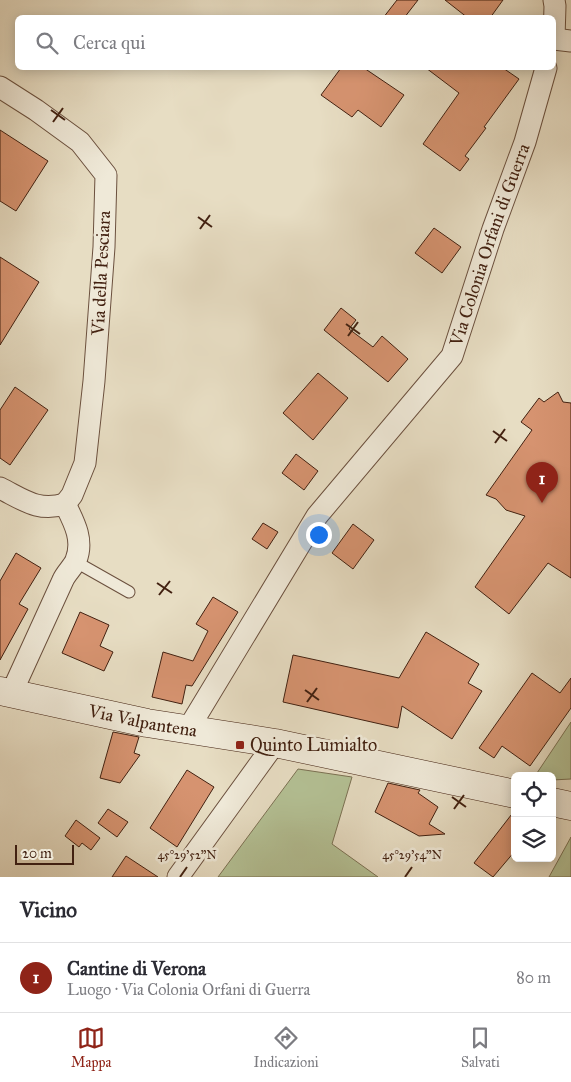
<!DOCTYPE html>
<html lang="it">
<head>
<meta charset="utf-8">
<style>
  body { margin:0; font-family:"IM FELL Great Primer",serif; background:#f2f2f3; color:#2b2b33 }
  .controls { position:absolute; right:15px; bottom:15px; display:grid; overflow:hidden; border-radius:8px; box-shadow:0 2px 12px #0003 }
  .controls button { width:45px; height:45px; display:grid; place-items:center; padding:0; border:0; border-bottom:1px solid #e1e1e2; background:#fff; color:#2b2b33; font:25px sans-serif }
  .scale { position:absolute; left:15px; bottom:12px; width:59px; box-sizing:border-box; padding-left:5px; border:2px solid #422111; border-top:0; font-size:14px; line-height:18px; white-space:nowrap; color:#422111; -webkit-text-stroke:4px #efe9d8; paint-order:stroke }
  .you { position:absolute; left:318px; top:534px; width:18px; height:18px; margin:-12px; border:4px solid #fff; border-radius:50%; background:#1a73e8; box-shadow:0 0 0 8px #1a73e833 }
  .badge { display:grid; place-items:center; width:32px; height:32px; border-radius:50%; background:#8f2418; color:#fff; font-size:16px; font-weight:700 }
  .pin { position:absolute; translate:-50% -41px; filter:drop-shadow(0 1px 2px #0008) }
  .pin::after { content:''; position:absolute; top:26px; width:18px; height:15px; background:inherit; clip-path:polygon(0 0,100% 0,50% 100%) }
  .list { margin:0; padding:0; list-style:none }
  h2 { display:flex; justify-content:space-between; align-items:center; height:65px; margin:0; padding:0 20px; font-size:21px }
  h2 small { font-size:16px; font-weight:400; color:#7c7c81 }
  .list li { display:grid; grid-template-columns:32px 1fr auto; gap:15px; align-items:center; box-sizing:border-box; height:70px; padding:0 20px; border-top:1px solid #e1e1e2 }
  .list b { display:block; font-size:19px; white-space:nowrap }
  .list p { margin:0; font-size:16px; white-space:nowrap; color:#7c7c81 }
  .list em { font-size:16px; font-style:normal; color:#7c7c81 }
  .icon { flex:none; width:28px; height:28px; fill:none; stroke:currentColor; stroke-width:2; stroke-linecap:round; stroke-linejoin:round }
  .map { position:relative; flex:none; width:571px; height:877px; overflow:hidden }
  .search { position:absolute; background:#fff; box-shadow:0 2px 12px #0003; left:15px; right:15px; top:15px; height:55px; display:flex; align-items:center; gap:12px; box-sizing:border-box; padding:0 18px; border-radius:8px; color:#7c7c81; font-size:19px }
  .sheet { height:135px; background:#fff }
  nav { display:flex; justify-content:space-around; align-items:center; box-sizing:border-box; height:70px; border-top:1px solid #e1e1e2; background:#fff; font-size:14px; color:#7c7c81 }
  nav a { display:grid; justify-items:center; gap:2px }
  nav .on { color:#8f2418 }
  .map>svg:first-child { display:block }
  .green { fill:#b4c195; stroke:#7b7153 }
  .building { fill:#d69370; stroke:#422111 }
  .lines { fill:none; stroke-linecap:round; stroke-linejoin:round }
  .lane-casing { stroke:#6b503e; stroke-width:13 }
  .street-casing { stroke:#6b503e; stroke-width:23 }
  .secondary-casing { stroke:#422111; stroke-width:29 }
  .lane { stroke:#efe9d8; stroke-width:11 }
  .street { stroke:#efe9d8; stroke-width:21 }
  .secondary { stroke:#efe9d8; stroke-width:28 }
  .ticks { fill:none; stroke:#422111; stroke-width:2 }
  .poi-dot { fill:#8f2418; stroke:#efe9d8; stroke-width:2 }
  .labels { text-anchor:middle; stroke-width:5; stroke-linejoin:round; paint-order:stroke }
  .street-label { font-size:18px; fill:#422111; stroke:#efe9d8 }
  .poi-label { font-size:18px; fill:#422111; stroke:#efe9d8; text-anchor:start }
  .ticks-label { font-size:12px; text-anchor:middle; fill:#422111; stroke:#efe9d8; stroke-width:5; stroke-linejoin:round; paint-order:stroke }
</style>
</head>
<body>
<div class="map">
<svg width="571" height="877" viewBox="0 0 571 877">
  <rect width="100%" height="100%" fill="#e7ddc3"/>
  <filter id="stains"><feTurbulence type="fractalNoise" baseFrequency=".004" numOctaves="4"/><feColorMatrix values="0 0 0 0 .2 0 0 0 0 .09 0 0 0 0 .02 0 0 0 .5 -.17"/></filter>
  <radialGradient id="worn" r=".72"><stop offset=".6" stop-color="#630" stop-opacity="0"/><stop offset="1" stop-color="#630" stop-opacity=".3"/></radialGradient>
  <path class="green" d="M571 722V779L552 780V776H535Z
    M298 769 352 777 332 844 378 877H218Z
    M571 837V877H549Z"/>
  <path class="building" d="M397 0H418L404 18H383Z
    M445 0H503L490 18H468Z
    M341 68H364L404 95 381 127 358 110 352 117 321 95Z
    M426 68H503L519 79 484 127 486 128 465 156 469 159 460 171 423 144 459 93Z
    M0 130 48 161 16 211 0 201Z
    M434 228 461 247 442 273 415 253Z
    M0 257 39 282 0 345Z
    M341 308 356 320 349 329 373 347 382 336 408 359 388 382 324 330Z
    M318 373 348 398 313 440 283 413Z
    M15 387 48 410 10 465 0 458V410Z
    M558 392 563 402 571 403V578L548 563 509 614 475 587 525 516 506 510 496 499 486 495 532 430 521 422 539 398 544 402Z
    M296 454 318 471 304 490 282 473Z
    M263 523 278 532 267 549 252 539Z
    M353 524 374 540 353 569 332 553Z
    M16 553 41 568 19 604 28 609 0 660V581Z
    M213 597 238 612 192 686 186 685 182 704 152 697 163 652 193 661 208 631 196 624Z
    M80 612 109 625 100 646 113 652 104 671 62 653Z
    M426 632 479 664 468 683 482 691 452 739 402 706 398 728 283 702 293 655 399 678Z
    M532 673 560 693 571 678V708L530 766 502 746 494 758 479 748Z
    M113 732 139 737 134 753 140 755 120 783 100 778Z
    M187 770 214 787 177 847 150 828Z
    M388 783 420 790 418 793 438 807 429 824 445 834 419 836 375 812Z
    M108 809 128 822 117 837 98 823Z
    M515 810V851L493 877 474 863Z
    M76 820 100 838 91 850 82 843 79 847 65 836Z
    M126 856 158 877H112Z"/>
  <g class="lines">
    <g class="lane-casing">
      <path id="lane" d="M76 562 129 592"/>
    </g>
    <g class="street-casing">
      <g id="street">
        <path d="M554 38 555 6 554 0"/>
        <path d="M554 39 571 41"/>
        <path d="M0 87 36 110 80 142 106 175 104 247 94 381 85 463 72 495 65 504"/>
        <path d="M0 488C24 500 38 512 65 504"/>
        <path d="M11 694 63 580C66 573 74 566 76 560 84 540 74 522 65 504"/>
        <path id="s1" d="M187 731 317 516 452 356 493 229 525 142 546 68"/>
        <path d="M178 877 275 743"/>
      </g>
    </g>
    <g class="secondary-casing">
      <g id="secondary">
        <path id="s2" d="M0 691 147 723 275 743 515 794"/>
        <path d="M552 802 571 806"/>
      </g>
    </g>
    <use href="#lane" class="lane"/>
    <use href="#street" class="street"/>
    <use href="#secondary" class="secondary"/>
  </g>
  <path class="ticks" d="M51 110 65 120M53 122 63 108M198 217 212 227M200 229 210 215M346 324 360 334M348 336 358 322M493 431 507 441M495 443 505 429M157 583 172 593M159 595 170 581M305 690 319 700M307 702 317 688M452 797 466 807M454 809 464 795M180 877 187 867M405 877 412 867"/>
  <rect class="poi-dot" x="235" y="740" width="10" height="10" rx="2.5"/>
  <g class="labels">
    <g class="street-label">
      <text dy="6" stroke="none"><textPath href="#s1" startOffset="578">Via Colonia Orfani di Guerra</textPath></text>
      <text transform="translate(101 273) rotate(-87)" y="6">Via della Pesciara</text>
      <text dy="6" stroke="none"><textPath href="#s2" startOffset="146">Via Valpantena</textPath></text>
    </g>
    <g class="poi-label">
      <text x="250" y="751">Quinto Lumialto</text>
    </g>
  </g>
  <g class="ticks-label">
    <text x="187" y="859">45°29'52"N</text>
    <text x="412" y="859">45°29'54"N</text>
  </g>
  <rect width="100%" height="100%" filter="url(#stains)"/>
  <rect width="100%" height="100%" fill="url(#worn)"/>
</svg>
<div class="controls">
<button><svg class="icon" aria-label="locate" viewBox="0 0 24 24"><circle cx="12" cy="12" r="6"/><path d="M12 2v4M12 18v4M2 12h4M18 12h4"/></svg></button>
<button><svg class="icon" aria-label="layers" viewBox="0 0 24 24"><path d="M12 4l9 5-9 5-9-5zM3 14l9 5 9-5"/></svg></button>
</div>
<div class="scale">20 m</div>
<div class="you"></div>
<div class="pin badge" style="left:542px;top:503px">1</div>
<div class="search"><svg class="icon" aria-label="search" viewBox="0 0 24 24"><circle cx="10" cy="10" r="6"/><path d="M15 15l6 6"/></svg>Cerca qui</div>
</div>
<section class="sheet">
<h2>Vicino<small></small></h2>
<ul class="list">
<li><span class="badge">1</span><div><b>Cantine di Verona</b><p>Luogo · Via Colonia Orfani di Guerra</p></div><em>80 m</em></li>
</ul>
</section>
<nav>
<a class="on"><svg class="icon" aria-label="map" viewBox="0 0 24 24"><path d="M3 6l6-2 6 2 6-2v14l-6 2-6-2-6 2zM9 4v14M15 6v14"/></svg>Mappa</a>
<a><svg class="icon" aria-label="directions" viewBox="0 0 24 24"><path d="M12 3l9 9-9 9-9-9zM9 14v-3h6M13 9l2 2-2 2"/></svg>Indicazioni</a>
<a><svg class="icon" aria-label="saved" viewBox="0 0 24 24"><path d="M7 4h10v16l-5-4-5 4z"/></svg>Salvati</a>
</nav>
</body>
</html>
